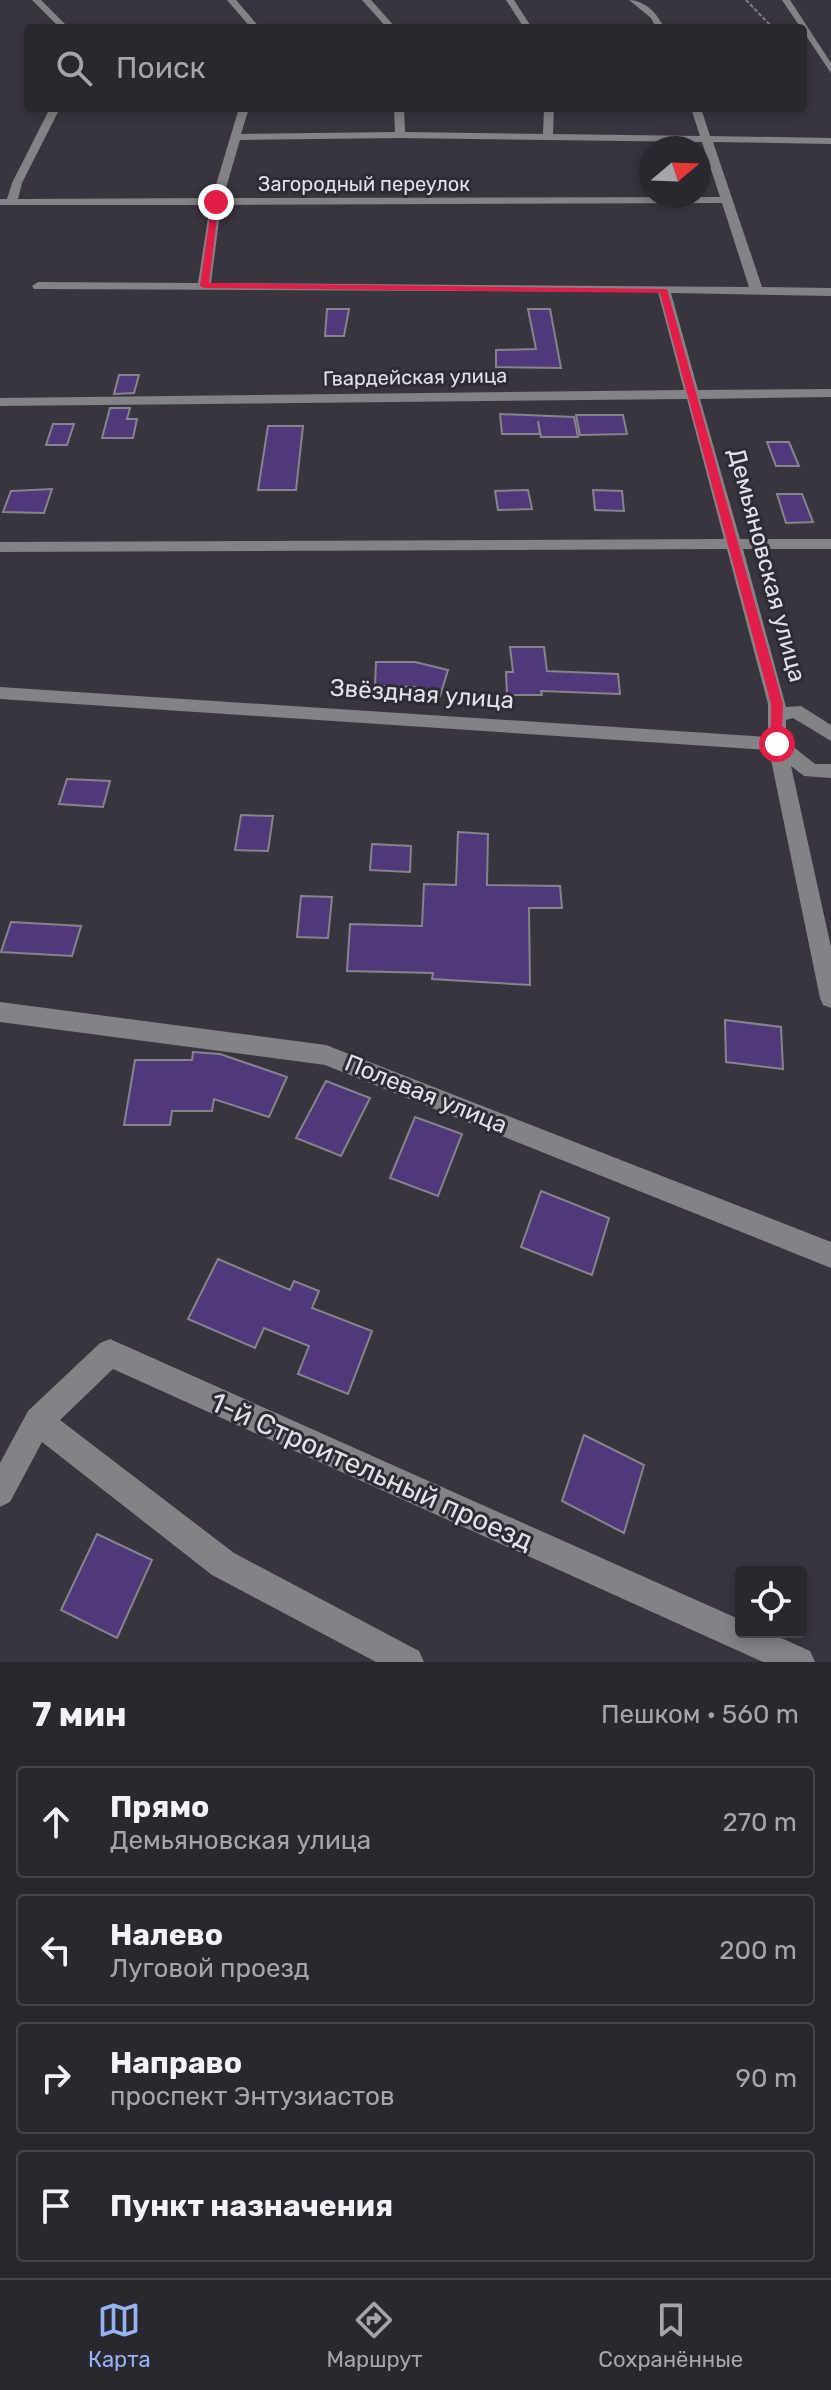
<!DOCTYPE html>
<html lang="ru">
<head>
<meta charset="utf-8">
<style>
  body { margin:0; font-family:Rubik,sans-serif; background:#36343b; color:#f1f3f6 }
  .controls { position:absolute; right:24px; bottom:24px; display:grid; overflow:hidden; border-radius:8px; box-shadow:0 4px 12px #0003 }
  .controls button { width:72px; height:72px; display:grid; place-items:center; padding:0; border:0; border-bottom:2px solid #46444b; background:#2a282f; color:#f1f3f6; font:40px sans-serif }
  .compass { position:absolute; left:639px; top:136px; width:72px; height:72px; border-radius:50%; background:#2a282f; box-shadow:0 4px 12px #0003; rotate:71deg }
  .stop { position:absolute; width:24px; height:24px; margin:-18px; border:6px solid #e11d48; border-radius:50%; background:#fff }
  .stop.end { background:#e11d48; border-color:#fff; box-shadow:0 2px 8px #0008 }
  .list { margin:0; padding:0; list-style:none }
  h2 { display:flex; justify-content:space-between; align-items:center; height:104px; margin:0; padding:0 32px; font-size:34px }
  h2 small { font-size:26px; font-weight:400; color:#a5a6aa }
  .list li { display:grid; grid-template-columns:52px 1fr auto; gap:24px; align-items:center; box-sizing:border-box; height:112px; margin:0 16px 16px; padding:0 16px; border:2px solid #46444b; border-radius:8px }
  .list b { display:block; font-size:30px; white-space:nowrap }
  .list p { margin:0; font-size:26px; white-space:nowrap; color:#a5a6aa }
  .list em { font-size:26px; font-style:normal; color:#a5a6aa }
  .icon { flex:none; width:44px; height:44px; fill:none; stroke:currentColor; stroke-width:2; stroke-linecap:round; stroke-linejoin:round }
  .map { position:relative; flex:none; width:831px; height:1662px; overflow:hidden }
  .search { position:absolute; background:#2a282f; box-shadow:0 4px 12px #0003; left:24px; right:24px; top:24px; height:88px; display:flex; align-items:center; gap:20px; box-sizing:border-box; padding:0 28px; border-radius:8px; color:#a5a6aa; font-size:30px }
  .sheet { height:616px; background:#2a282f }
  nav { display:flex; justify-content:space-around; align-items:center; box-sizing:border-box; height:112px; border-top:2px solid #46444b; background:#2a282f; font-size:22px; color:#a5a6aa }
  nav a { display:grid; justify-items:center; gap:4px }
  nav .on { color:#95b2f1 }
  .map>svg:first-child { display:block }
  .building { fill:#50397a; stroke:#86838d; stroke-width:2 }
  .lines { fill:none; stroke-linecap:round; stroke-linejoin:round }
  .path { stroke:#7f7c85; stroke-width:2; stroke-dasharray:4 2; stroke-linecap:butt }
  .minor { fill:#838286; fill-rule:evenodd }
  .route { fill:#e11d48 }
  .labels { text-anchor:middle; stroke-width:6; stroke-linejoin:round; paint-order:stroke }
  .far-street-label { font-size:20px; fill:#e3e1e7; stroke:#2e2b34 }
  .street-label { font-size:24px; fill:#e3e1e7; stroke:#2e2b34 }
  .near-street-label { font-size:28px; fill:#e3e1e7; stroke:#2e2b34 }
</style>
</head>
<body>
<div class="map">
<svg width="831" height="1662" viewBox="0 0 831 1662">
  <rect width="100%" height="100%" fill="#38353f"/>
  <path class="building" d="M327 309H349L344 336H325Z
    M528 309H550L561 368 496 367V350L536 349Z
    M119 375H139L134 393 114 394Z
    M110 408H130L127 419H137L133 438H102Z
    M500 414 574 417 578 437H541L538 421 540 434H502Z
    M576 415H623L627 434 580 435Z
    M53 424H74L67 445H46Z
    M268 426H303L296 490H258Z
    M767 442H789L799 466H776Z
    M52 489 44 513 3 512 11 491Z
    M528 490 532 509 498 510 495 491Z
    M593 490 622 491 624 511 595 510Z
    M777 494H802L813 522 786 523Z
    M510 647H544L547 671 618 674 620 694 541 691 542 695H507L506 672H513Z
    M376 662H415L448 670 440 696 416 692 418 687 375 686Z
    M67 779 110 781 103 807 59 804Z
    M241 815 273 816 268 851 235 850Z
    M458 832 488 834 487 885 560 886 562 908H529L530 985 432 979 433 973 347 971 350 924 422 926 424 884 456 885Z
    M372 844 411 846 410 872 370 870Z
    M301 896 332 897 328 938 297 937Z
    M11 922 81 926 72 956 1 952Z
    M725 1020 781 1027 783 1069 726 1062Z
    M193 1052 220 1054 287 1077 269 1117 214 1099 212 1111H172L170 1125H124L135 1060H192Z
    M326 1081 370 1098 341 1156 296 1138Z
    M415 1117 462 1134 438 1196 390 1178Z
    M541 1191 609 1218 592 1275 521 1247Z
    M218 1259 290 1290 294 1281 319 1291 312 1308 372 1331 348 1394 298 1374 309 1346 264 1328 255 1348 188 1319Z
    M584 1435 644 1465 624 1533 562 1501Z
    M97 1534 152 1560 117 1638 61 1610Z"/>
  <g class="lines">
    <path class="path" d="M746 0 773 28"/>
    <path class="minor" d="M32 0H41L69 28H60Z
      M227 0H236L260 28H251Z
      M362 0H371L396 28H387Z
      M506 0H514L532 28H524Z
      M629 0C645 0 658 14 664 28H656L651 18Z
      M782 0H790L831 63V73Z
      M50 108H60L22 183 18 199 212 198 239 108H249L241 134 395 132 394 108H404L405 132 543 134 544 108H554L553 134 700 136 691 108H701L710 136 831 138V144L713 142 762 287 831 288V296L671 293 698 390 831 389V397L700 399 740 539H831V549H743L786 707 801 706 831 725V741L793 718 786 720V741L815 764H831V778L804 776 791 766 831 947V1008L823 1005 820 998 769 750 0 699V687L768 737V704L727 549 0 552V542L724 539 687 399 0 406V398L684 390 658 292 34 289 32 286 38 282 198 283 210 205H0V199H7L12 183ZM400 138 702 142 720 197 223 198 240 140ZM722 203 749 287 211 283 221 205Z
      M0 1002 326 1045 831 1242V1268L325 1065 0 1022Z
      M110 1339 741 1620V1632H768L810 1651 815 1662H763L113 1369 60 1420 234 1553 419 1651 424 1662H376L212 1575 42 1442 10 1502 0 1507V1463L28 1411 100 1343Z"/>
  </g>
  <path class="route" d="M216 200 219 202 209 283 667 289 783 704 781 747 771 744V704L660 293 204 288 200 286 212 202Z"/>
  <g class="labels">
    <g class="far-street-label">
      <text x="364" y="191">Загородный переулок</text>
      <text transform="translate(415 377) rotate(-1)" y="7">Гвардейская улица</text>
    </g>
    <g class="street-label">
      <text transform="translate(767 565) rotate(75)" y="8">Демьяновская улица</text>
      <text transform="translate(422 694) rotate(4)" y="8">Звёздная улица</text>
      <text transform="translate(426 1094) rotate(22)" y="8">Полевая улица</text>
    </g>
    <g class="near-street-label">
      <text transform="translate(372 1471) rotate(24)" y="10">1-й Строительный проезд</text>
    </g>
  </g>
</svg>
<div class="controls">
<button><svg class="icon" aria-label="locate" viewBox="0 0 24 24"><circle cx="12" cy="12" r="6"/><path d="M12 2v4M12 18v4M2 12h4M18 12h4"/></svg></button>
</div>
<svg class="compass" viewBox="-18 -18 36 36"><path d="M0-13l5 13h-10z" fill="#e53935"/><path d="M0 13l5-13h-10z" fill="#a5a6aa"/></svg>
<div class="stop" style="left:777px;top:744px"></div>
<div class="stop end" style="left:216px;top:202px"></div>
<div class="search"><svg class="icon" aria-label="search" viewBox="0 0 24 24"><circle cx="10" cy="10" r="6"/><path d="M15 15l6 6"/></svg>Поиск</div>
</div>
<section class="sheet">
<h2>7 мин<small>Пешком · 560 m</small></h2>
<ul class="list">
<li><svg class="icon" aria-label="ahead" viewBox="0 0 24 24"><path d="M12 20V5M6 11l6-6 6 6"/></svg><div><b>Прямо</b><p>Демьяновская улица</p></div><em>270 m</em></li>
<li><svg class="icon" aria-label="left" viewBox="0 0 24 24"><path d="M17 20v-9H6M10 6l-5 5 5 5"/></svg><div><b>Налево</b><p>Луговой проезд</p></div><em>200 m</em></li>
<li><svg class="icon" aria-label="right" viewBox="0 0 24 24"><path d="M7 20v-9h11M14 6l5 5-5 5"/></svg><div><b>Направо</b><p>проспект Энтузиастов</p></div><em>90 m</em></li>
<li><svg class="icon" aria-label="arrive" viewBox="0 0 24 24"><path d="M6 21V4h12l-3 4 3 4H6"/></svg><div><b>Пункт назначения</b></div></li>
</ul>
</section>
<nav>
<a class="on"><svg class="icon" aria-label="map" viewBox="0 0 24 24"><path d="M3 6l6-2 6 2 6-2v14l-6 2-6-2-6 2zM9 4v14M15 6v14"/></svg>Карта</a>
<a><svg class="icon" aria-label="directions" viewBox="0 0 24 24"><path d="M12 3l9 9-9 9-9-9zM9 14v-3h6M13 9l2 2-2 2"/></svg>Маршрут</a>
<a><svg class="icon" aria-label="saved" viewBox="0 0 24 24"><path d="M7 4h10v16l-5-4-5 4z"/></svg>Сохранённые</a>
</nav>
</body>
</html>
